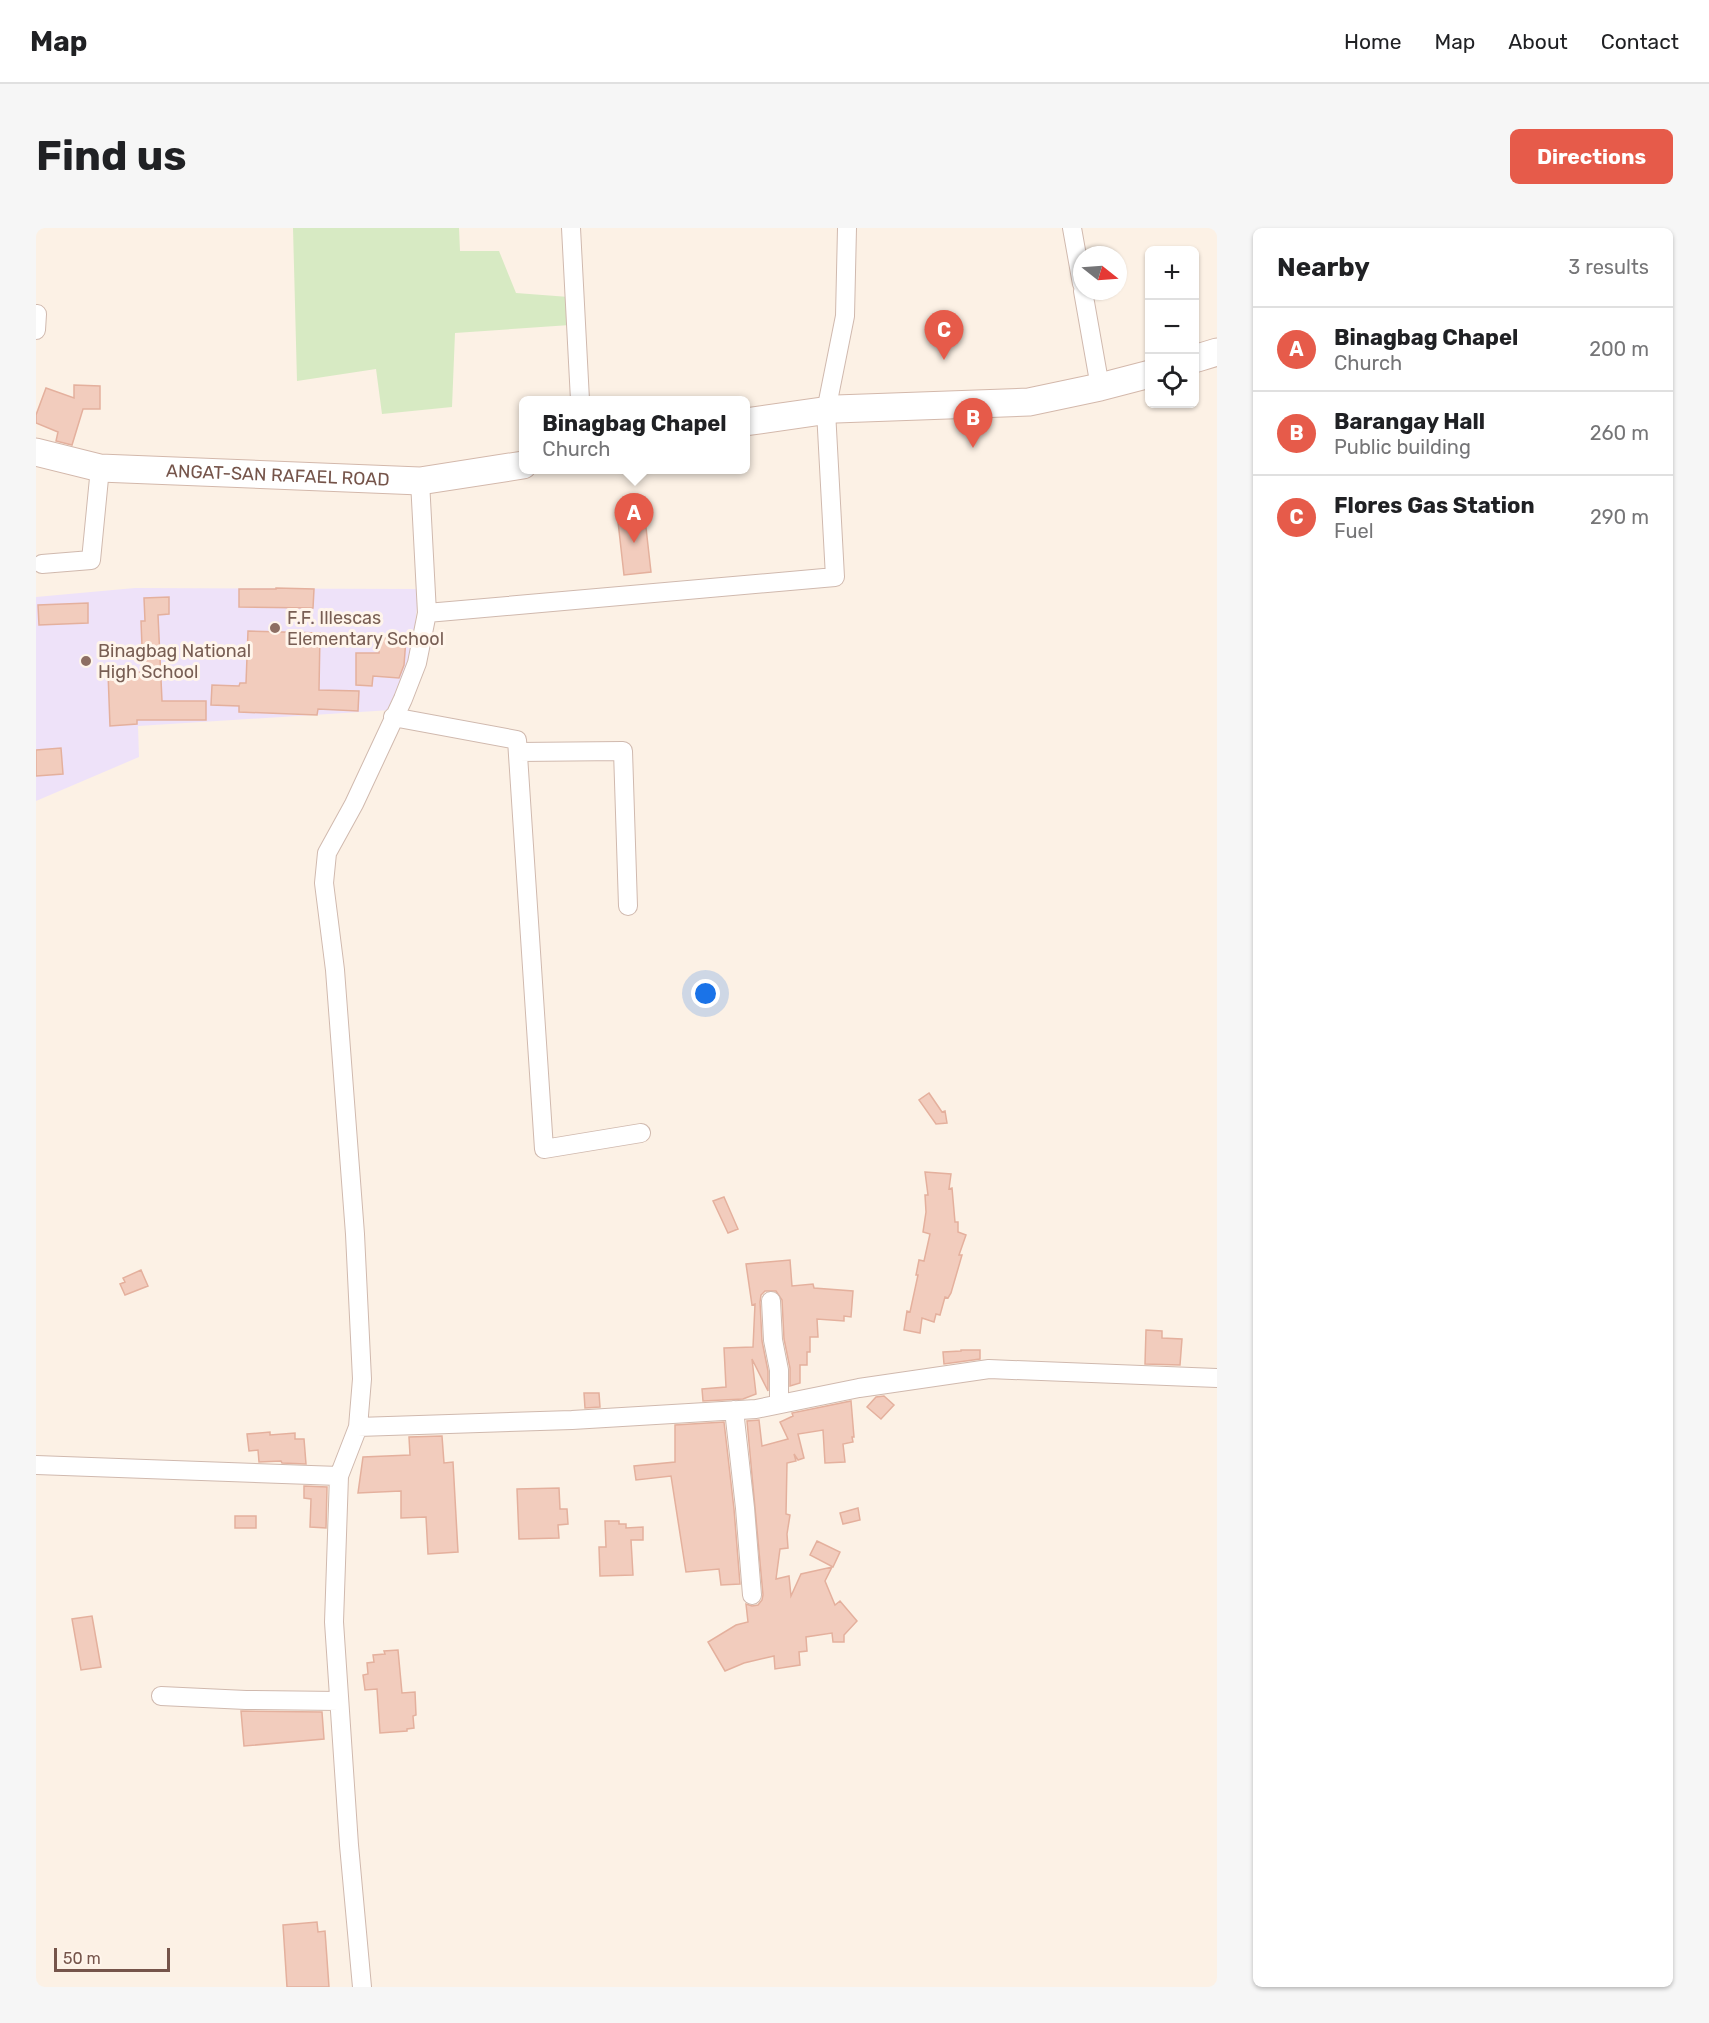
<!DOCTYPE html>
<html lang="en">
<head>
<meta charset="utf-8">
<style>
  body { margin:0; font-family:Rubik,sans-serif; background:#f6f6f6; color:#202124 }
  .controls { position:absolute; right:18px; top:18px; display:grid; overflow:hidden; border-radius:9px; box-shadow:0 2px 4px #0004 }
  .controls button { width:54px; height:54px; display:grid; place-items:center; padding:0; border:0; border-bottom:2px solid #e0e0e0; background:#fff; color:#202124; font:30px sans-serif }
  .compass { position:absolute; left:1037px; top:18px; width:54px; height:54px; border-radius:50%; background:#fff; box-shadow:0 2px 4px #0004; rotate:107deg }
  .scale { position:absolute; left:18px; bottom:15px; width:116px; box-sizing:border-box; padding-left:6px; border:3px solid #75544a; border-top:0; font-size:16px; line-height:21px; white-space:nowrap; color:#75544a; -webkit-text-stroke:4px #fff5eb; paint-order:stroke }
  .you { position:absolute; left:670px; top:766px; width:21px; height:21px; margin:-15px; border:4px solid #fff; border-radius:50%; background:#1a73e8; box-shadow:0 0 0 9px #1a73e833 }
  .badge { display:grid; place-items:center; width:39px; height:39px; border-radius:50%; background:#e65b4a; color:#fff; font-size:20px; font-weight:700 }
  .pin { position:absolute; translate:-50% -50px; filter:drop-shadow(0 2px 3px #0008) }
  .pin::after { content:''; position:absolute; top:32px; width:21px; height:18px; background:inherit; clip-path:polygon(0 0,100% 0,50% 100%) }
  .popup { position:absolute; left:483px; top:168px; width:231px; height:78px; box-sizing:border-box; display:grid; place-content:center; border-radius:9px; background:#fff; filter:drop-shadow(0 2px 4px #0005); font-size:20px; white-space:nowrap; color:#757577 }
  .popup b { font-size:22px; color:#202124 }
  .popup::after { content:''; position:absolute; left:50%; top:100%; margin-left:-12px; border:12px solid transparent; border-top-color:#fff }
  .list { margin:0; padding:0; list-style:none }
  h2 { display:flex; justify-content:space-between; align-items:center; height:78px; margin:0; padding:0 24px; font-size:26px }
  h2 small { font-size:20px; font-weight:400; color:#757577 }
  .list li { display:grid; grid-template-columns:39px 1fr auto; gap:18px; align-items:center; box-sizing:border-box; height:84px; padding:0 24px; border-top:2px solid #e0e0e0 }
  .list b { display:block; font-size:22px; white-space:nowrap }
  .list p { margin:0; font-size:20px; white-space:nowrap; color:#757577 }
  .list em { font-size:20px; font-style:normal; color:#757577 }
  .icon { flex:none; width:33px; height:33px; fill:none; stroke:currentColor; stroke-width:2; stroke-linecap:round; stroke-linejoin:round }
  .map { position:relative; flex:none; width:1181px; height:1759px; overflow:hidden; border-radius:9px }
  header { display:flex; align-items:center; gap:36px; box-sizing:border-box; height:84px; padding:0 30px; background:#fff; border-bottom:2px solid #e0e0e0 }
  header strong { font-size:28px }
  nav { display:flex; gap:33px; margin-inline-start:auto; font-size:21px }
  .intro { display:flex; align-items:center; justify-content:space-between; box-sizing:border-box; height:144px; padding:0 36px }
  h1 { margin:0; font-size:42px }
  .button { padding:15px 27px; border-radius:9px; background:#e65b4a; color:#fff; font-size:21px; font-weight:700 }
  main { display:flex; gap:36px; padding:0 36px }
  aside { flex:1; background:#fff; border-radius:9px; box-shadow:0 2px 4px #0004 }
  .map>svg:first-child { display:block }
  .education { fill:#eee2f9 }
  .green { fill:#d7eac3 }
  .building { fill:#f2ccbd; stroke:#e4b09d; stroke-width:1.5 }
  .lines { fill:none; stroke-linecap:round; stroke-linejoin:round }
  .street-casing { stroke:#d0b9ae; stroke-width:20 }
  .secondary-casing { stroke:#d3b8ab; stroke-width:29 }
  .street { stroke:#fff; stroke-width:18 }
  .secondary { stroke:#fff; stroke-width:27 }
  .education-dot { fill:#8d6e63; stroke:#fff5eb; stroke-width:2 }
  .labels { text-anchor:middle; stroke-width:6; stroke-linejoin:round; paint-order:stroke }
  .street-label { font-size:18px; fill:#75544a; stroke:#fff5eb }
  .education-label { font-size:18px; fill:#785e54; stroke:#fff5eb; text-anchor:start }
</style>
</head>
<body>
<header>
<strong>Map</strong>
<nav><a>Home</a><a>Map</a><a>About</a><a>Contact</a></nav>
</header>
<div class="intro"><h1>Find us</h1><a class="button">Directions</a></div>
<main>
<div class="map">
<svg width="1181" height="1759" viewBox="0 0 1181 1759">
  <rect width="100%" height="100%" fill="#fcf1e5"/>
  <path class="education" d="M99 360 383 361 374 440 355 482 102 498 103 529 0 573V369Z"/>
  <path class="green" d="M257 0H423L424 23H463L480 65 533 69 534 97 419 105 416 179 346 186 340 141 261 153Z"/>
  <path class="building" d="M38 157 64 158V181H47L36 217 20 213 22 204 0 195V187L10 160 38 170Z
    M608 282 615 344 588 347 581 285Z
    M240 360 278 361 277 380 203 379V361H240Z
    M133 369V386L122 387 126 473H170V492H101V496L74 498 72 445 107 444 105 393H109L108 370Z
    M52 375V395L3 397 2 377Z
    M212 403 284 405 283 462 323 463 322 483 282 481 281 487 203 484V478L175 477 176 457 203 458 204 455H210Z
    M344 409 370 411 368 437 363 450 337 448 336 458 320 457V425H343Z
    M25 520 27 546 0 548V522Z
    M893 865 906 884 909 883 911 895 900 896 883 872Z
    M889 944 915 946 913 961 916 960 919 994H922V1004L930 1007 923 1027H926L915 1065 912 1070 909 1069 904 1087 900 1086 898 1094 886 1090 884 1105 868 1102 871 1083 874 1084 882 1047H880L883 1032 888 1033 894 1006 887 1004 890 984 889 967H892Z
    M688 969 702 1001 692 1005 677 973Z
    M754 1032 756 1058 777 1056 778 1060 817 1063 815 1089 808 1088V1093L781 1091 782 1109H774V1124H771V1137H764V1155L754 1158V1140L748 1111 746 1072 740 1063H729L725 1067 724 1074 726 1113 732 1143V1163L716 1131 720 1166 707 1171 667 1173 666 1161 690 1159 688 1120 717 1119 719 1076 716 1077 710 1036Z
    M105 1042 112 1058 89 1067 84 1056 89 1054 87 1050Z
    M1110 1102 1126 1103V1110L1146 1111 1144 1137 1109 1136Z
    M925 1122H944V1131L908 1136 907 1124 925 1123Z
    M548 1165H563L564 1179 549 1180Z
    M848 1168 858 1177 845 1191 831 1179 840 1169Z
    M815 1173 818 1209H816L817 1214 807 1216 809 1234 789 1235 787 1202 762 1206 768 1230 762 1232 758 1226 760 1233 751 1235 750 1286 754 1287 751 1306 752 1320 744 1321 740 1351 753 1348 755 1368 765 1346 796 1339 789 1353 799 1377 804 1373 821 1393 808 1407V1414H797L796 1405 770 1409 771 1423 763 1424 764 1437 739 1441 738 1428 708 1435 689 1443 672 1414 700 1397 712 1394 710 1376 716 1378 722 1377 726 1372 727 1367 711 1193 723 1192 726 1218 752 1211 744 1194 757 1188 756 1185Z
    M688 1194 698 1281 704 1356 685 1357 683 1341 650 1344 635 1248 600 1252 598 1238 639 1234V1197Z
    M234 1204V1207L259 1205V1211H268L270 1236 246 1235 245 1233 223 1234 222 1222 213 1223 211 1206Z
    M406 1208 408 1235 417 1234 422 1324 392 1326 390 1289 365 1290V1263L322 1265 327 1229 374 1227 373 1209Z
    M268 1258 291 1259 290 1300 274 1299 275 1271 268 1270Z
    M523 1260 524 1281H531L532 1296 522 1297 523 1310 483 1311 481 1261Z
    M822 1280 824 1292 807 1296 804 1285Z
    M199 1288H220V1300H199Z
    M569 1293H583V1296H590V1300L607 1299V1312H595L597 1347 564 1348 563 1319H570Z
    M781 1313 804 1324 797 1339 774 1327Z
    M56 1388 65 1439 45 1442 36 1391Z
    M362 1422 366 1465 379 1464 380 1487 377 1488 378 1500 371 1501V1503L344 1505 341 1461 329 1462 327 1447 332 1446 331 1435 338 1434 337 1427 349 1426 348 1423Z
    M205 1483 286 1484 288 1511 208 1518Z
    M281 1694 282 1704 289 1703 293 1759H251L247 1697Z"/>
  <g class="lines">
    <g class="street-casing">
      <path id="street" d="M535 0 544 172
        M1036 0 1046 56
        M1047 63 1064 159
        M0 102 1 86
        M6 336 55 332 64 240
        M391 385 799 349 790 183 809 88 811 0
        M357 489 481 512 508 921 605 905
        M482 524 587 523 592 678
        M735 1073 737 1112 743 1142V1171L744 1176
        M698 1182 709 1280 716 1367
        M322 1199 536 1192 720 1181 823 1160 953 1141 1181 1150
        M0 1237 303 1248
        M125 1468 210 1472 303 1473
        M326 1759 313 1617 298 1394 303 1248 322 1199 326 1151 319 1006 299 742 288 655 291 625 318 576 367 471 381 435 391 385 384 253"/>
    </g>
    <g class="secondary-casing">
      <g id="secondary">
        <path d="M1158 131 1181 124"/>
        <path d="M709 194 800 181 993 174 1064 159 1114 146"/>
        <path id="s1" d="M0 224 64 240 384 253 487 237"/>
      </g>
    </g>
    <use href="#street" class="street"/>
    <use href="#secondary" class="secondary"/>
  </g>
  <g class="education-dot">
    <circle cx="239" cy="400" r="6"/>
    <circle cx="50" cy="433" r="6"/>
  </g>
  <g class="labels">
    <g class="street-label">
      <text dy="6" stroke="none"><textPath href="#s1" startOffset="244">ANGAT-SAN RAFAEL ROAD</textPath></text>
    </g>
    <g class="education-label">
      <text x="251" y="396">F.F. Illescas<tspan x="251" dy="21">Elementary School</tspan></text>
      <text x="62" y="429">Binagbag National<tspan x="62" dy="21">High School</tspan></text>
    </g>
  </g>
</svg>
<div class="controls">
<button>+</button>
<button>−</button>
<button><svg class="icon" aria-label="locate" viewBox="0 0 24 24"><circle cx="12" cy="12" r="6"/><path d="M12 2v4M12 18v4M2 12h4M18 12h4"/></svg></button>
</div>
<svg class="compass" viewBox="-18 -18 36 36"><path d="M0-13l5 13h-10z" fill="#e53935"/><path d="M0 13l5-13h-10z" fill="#757577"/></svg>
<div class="scale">50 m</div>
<div class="you"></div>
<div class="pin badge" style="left:598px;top:315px">A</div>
<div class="popup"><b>Binagbag Chapel</b>Church</div>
<div class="pin badge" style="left:937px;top:220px">B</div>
<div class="pin badge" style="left:908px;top:132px">C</div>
</div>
<aside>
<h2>Nearby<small>3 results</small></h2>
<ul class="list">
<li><span class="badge">A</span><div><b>Binagbag Chapel</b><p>Church</p></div><em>200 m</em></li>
<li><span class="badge">B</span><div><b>Barangay Hall</b><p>Public building</p></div><em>260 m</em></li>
<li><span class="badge">C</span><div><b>Flores Gas Station</b><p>Fuel</p></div><em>290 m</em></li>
</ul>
</aside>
</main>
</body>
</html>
